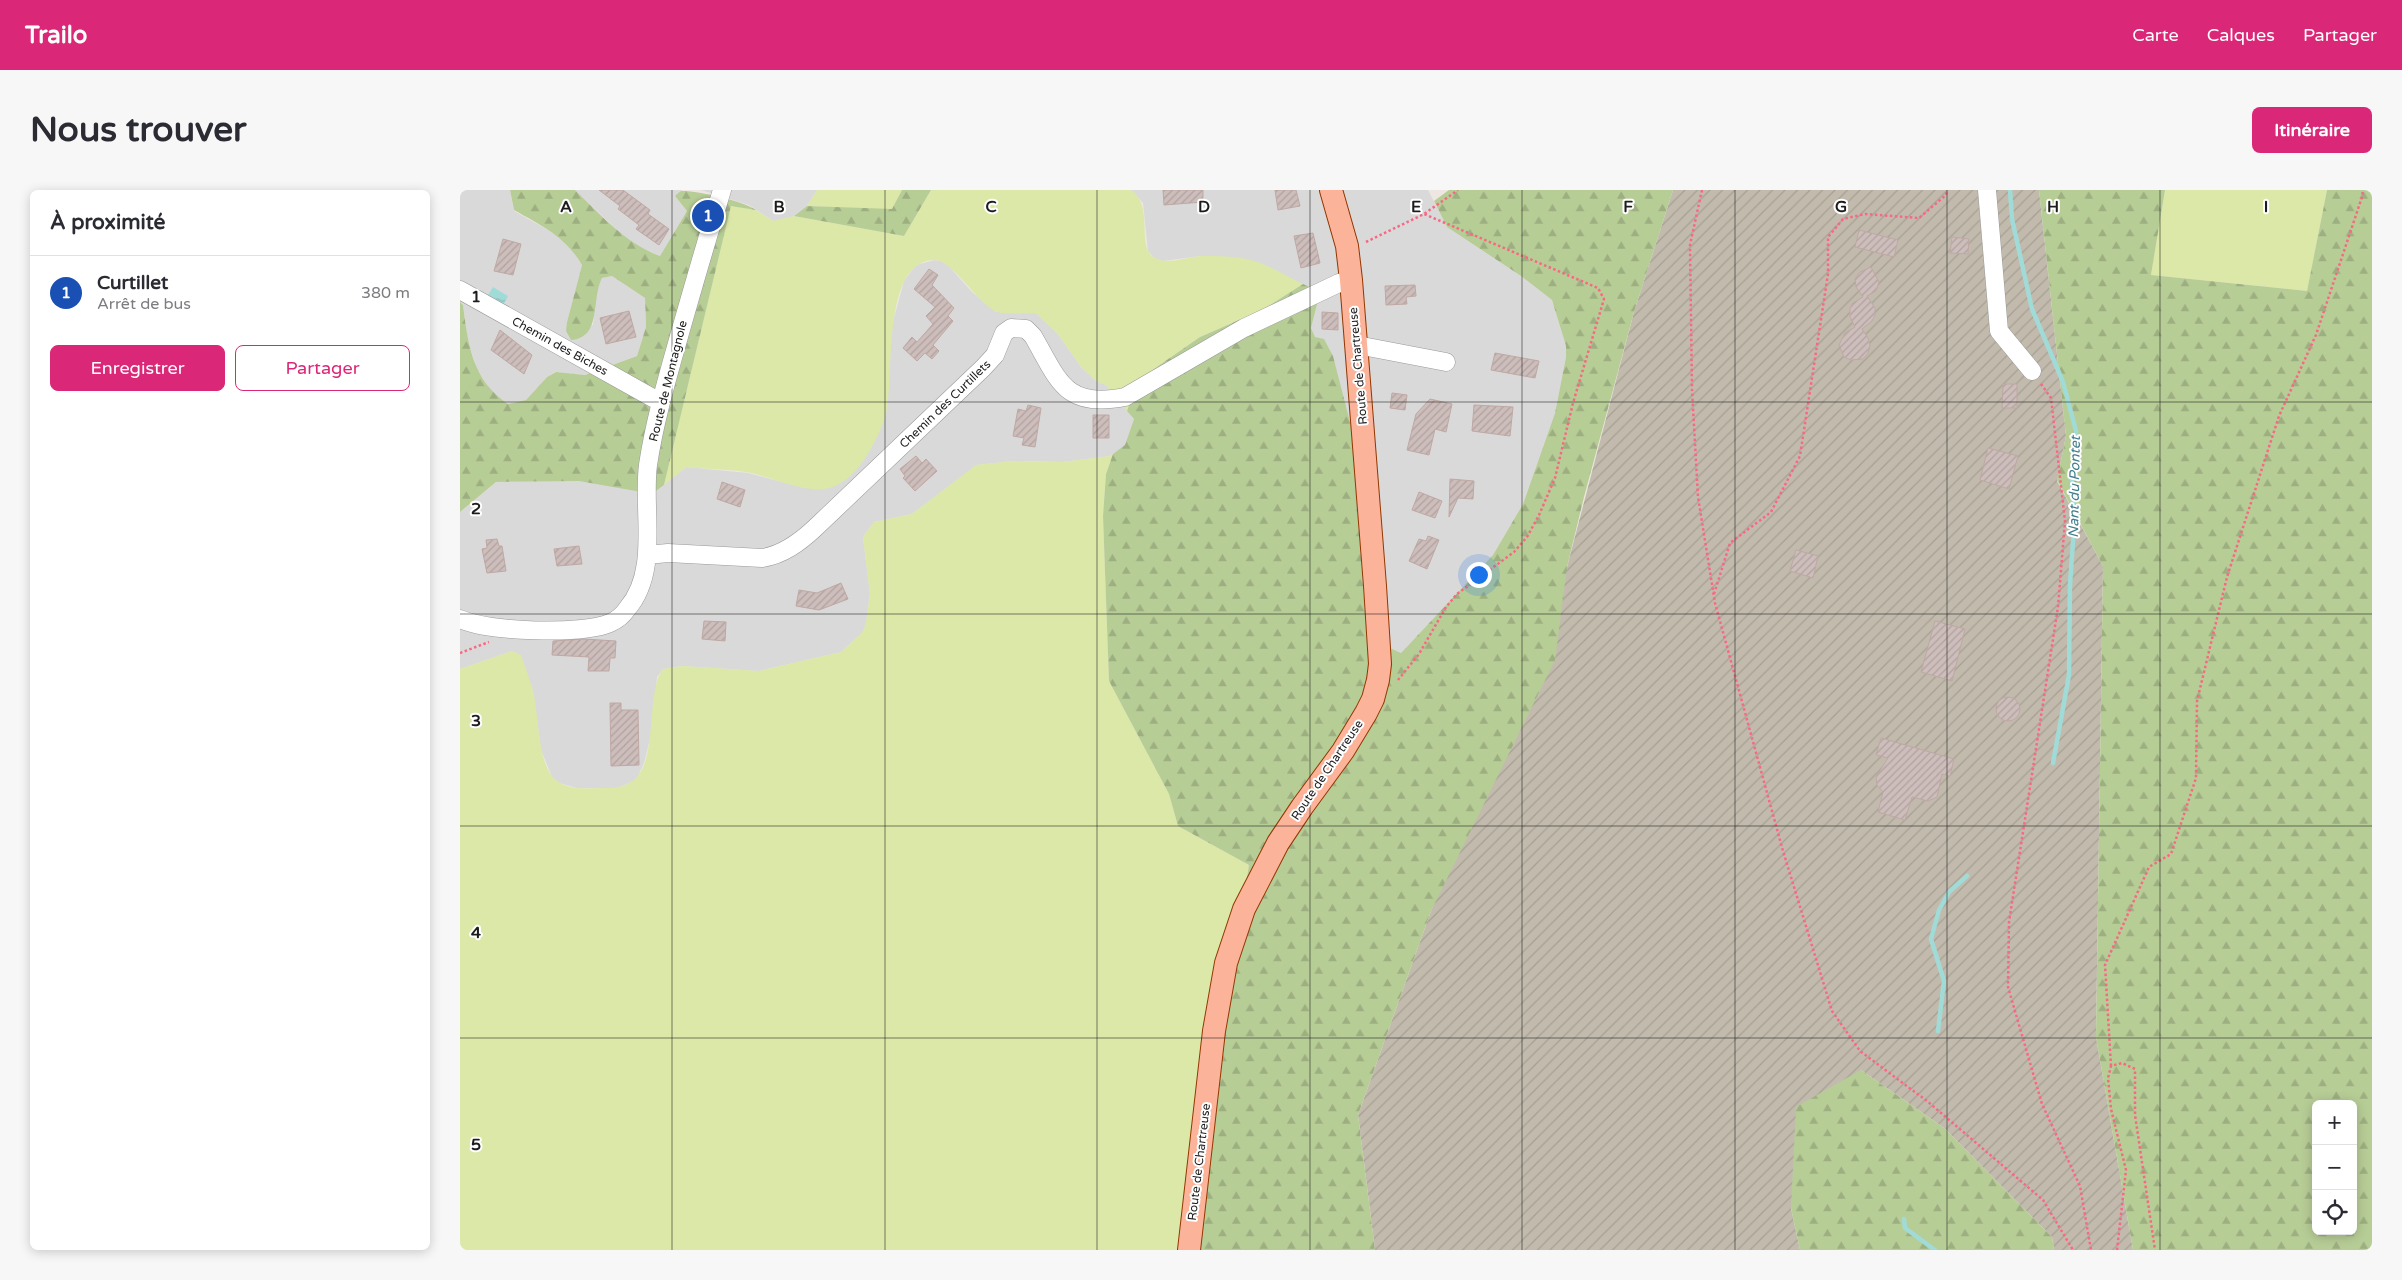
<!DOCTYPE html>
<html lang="fr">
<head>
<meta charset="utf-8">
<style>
  body { margin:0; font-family:"Varela Round",sans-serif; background:#f7f7f7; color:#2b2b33 }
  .controls { position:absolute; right:15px; bottom:15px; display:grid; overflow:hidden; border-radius:8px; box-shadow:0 2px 12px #0003 }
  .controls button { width:45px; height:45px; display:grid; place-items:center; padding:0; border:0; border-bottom:1px solid #e1e1e2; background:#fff; color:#2b2b33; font:25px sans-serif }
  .you { position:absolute; left:1018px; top:384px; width:18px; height:18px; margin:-12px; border:4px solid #fff; border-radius:50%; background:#1a73e8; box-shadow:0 0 0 8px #1a73e833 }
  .badge { display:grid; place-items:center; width:32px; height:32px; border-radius:50%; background:#db2777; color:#fff; font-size:16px; font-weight:700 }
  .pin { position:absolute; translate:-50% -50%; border:2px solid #fff; box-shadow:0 1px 5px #0006 }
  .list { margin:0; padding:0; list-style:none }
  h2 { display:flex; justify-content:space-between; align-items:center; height:65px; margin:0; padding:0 20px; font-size:21px }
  h2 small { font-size:16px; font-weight:400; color:#7c7c81 }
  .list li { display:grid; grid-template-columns:32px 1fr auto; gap:15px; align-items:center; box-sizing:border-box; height:75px; padding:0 20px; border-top:1px solid #e1e1e2 }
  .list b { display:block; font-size:19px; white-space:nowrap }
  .list p { margin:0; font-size:16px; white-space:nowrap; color:#7c7c81 }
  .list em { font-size:16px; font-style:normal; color:#7c7c81 }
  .actions { display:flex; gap:10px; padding:15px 20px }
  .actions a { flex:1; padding:11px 0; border:1px solid #db2777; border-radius:8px; text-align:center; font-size:18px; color:#db2777 }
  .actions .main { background:#db2777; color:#fff }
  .icon { flex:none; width:28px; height:28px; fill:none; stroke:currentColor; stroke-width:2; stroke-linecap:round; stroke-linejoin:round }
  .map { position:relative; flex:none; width:1912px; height:1060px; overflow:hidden; border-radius:8px }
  header { display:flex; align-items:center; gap:30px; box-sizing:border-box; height:70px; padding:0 25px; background:#db2777; color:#fff }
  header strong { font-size:24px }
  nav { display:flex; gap:28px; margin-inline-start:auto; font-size:18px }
  .intro { display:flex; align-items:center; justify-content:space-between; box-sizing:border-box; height:120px; padding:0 30px }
  h1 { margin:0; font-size:35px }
  .button { padding:12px 22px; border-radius:8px; background:#db2777; color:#fff; font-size:18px; font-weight:700 }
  main { display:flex; gap:30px; padding:0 30px }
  aside { flex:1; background:#fff; border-radius:8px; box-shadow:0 2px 12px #0003 }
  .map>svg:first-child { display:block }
  .residential { fill:#dad9d9 }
  .construction { fill:url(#construction-furrows) }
  .grass { fill:#dbe8a7 }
  .forest { fill:url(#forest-firs); fill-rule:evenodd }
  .water { fill:url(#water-ripples) }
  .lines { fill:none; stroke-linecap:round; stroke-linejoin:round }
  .stream { stroke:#a1dbd7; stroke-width:4.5 }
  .building { fill:url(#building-hatch); stroke:#bfa8a4 }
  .minor-casing { stroke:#999; stroke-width:19 }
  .major-casing { stroke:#933601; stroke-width:24 }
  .path { stroke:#f96784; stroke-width:2.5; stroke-dasharray:2.5 2.5; stroke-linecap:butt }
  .minor { stroke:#fff; stroke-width:18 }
  .major { stroke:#fbb399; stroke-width:22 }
  .grid { fill:none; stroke:#1c1c1c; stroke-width:1; stroke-opacity:0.55 }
  .labels { text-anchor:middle; stroke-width:4; stroke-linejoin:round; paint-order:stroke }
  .street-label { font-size:12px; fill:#1c1c1c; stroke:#fff }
  .water-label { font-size:14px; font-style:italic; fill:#3e7d8c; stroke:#fff }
  .grid-label { font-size:16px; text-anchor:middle; font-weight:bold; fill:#1c1c1c; stroke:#fff; stroke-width:4; stroke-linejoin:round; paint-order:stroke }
</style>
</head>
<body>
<header>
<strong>Trailo</strong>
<nav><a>Carte</a><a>Calques</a><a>Partager</a></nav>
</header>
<div class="intro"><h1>Nous trouver</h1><a class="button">Itinéraire</a></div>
<main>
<aside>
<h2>À proximité<small></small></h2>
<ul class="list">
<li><span class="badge" style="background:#1a4fb4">1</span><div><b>Curtillet</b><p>Arrêt de bus</p></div><em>380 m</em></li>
</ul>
<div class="actions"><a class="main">Enregistrer</a><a>Partager</a></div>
</aside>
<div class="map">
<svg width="1912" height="1060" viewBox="0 0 1912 1060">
  <defs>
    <pattern id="construction-furrows" width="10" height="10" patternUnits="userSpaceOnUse" patternTransform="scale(1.25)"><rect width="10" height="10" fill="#c2bbad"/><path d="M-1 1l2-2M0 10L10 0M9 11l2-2" fill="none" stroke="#a6a094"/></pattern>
    <pattern id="forest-firs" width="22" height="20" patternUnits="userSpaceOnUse" patternTransform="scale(1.25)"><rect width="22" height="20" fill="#b7cd96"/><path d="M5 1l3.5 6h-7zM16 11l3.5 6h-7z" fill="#9daf81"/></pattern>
    <pattern id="water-ripples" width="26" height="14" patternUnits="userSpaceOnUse" patternTransform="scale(1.25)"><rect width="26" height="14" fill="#a1dbd7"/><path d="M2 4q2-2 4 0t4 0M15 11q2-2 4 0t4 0" fill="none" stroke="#8abbb8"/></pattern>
    <pattern id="building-hatch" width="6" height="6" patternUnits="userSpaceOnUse" patternTransform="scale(1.25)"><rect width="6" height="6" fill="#cdbdbb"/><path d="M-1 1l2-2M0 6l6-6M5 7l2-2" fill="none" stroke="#afa2a0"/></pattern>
  </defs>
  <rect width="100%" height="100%" fill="#ede6e1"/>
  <path class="residential" d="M0 0H50L54 21 97 45 112 59 122 75 107 132 133 135 137 97 142 88 152 86 185 108 186 137 177 166 125 185 95 182 87 187 66 210 48 214 32 203 17 179 8 152 3 115 0 112Z
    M115 0H222L215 6 227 21 200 66 182 59 160 43Z
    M241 0H357L347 16 331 28 313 31 289 15Z
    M671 0H968L987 37 1061 86 1092 110 1106 156V167L1095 223 1063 314 1033 365 941 463 907 447 891 236 851 138 859 102 741 66 703 71 694 68 688 61 683 13Z
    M475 70 485 72 512 102 536 122 576 123 598 144 621 177 636 191 646 195 674 229 665 256 650 266 603 272 553 271 517 275 452 324 414 332 403 347 410 404 406 433 403 442 381 462 299 481 222 476 203 479 197 487 191 545 184 573 176 590 158 598H117L99 593 92 587 81 560 73 501 60 465 52 461 0 479V322L36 292 119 290 187 303 196 301 226 277 288 283 345 298 426 223 431 139 444 91 456 75Z"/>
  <path class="construction" d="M1213 0H1579L1606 246 1597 291 1643 376 1636 847 1673 1060H1594L1592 1047 1484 938 1401 880 1331 1018 1340 1060H915L898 925 971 721 1107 377 1174 122Z"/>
  <path class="grass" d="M357 0H442L432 20 347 16Z
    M471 0H671C695 16 675 58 695 68 708 75 727 67 741 66 755 66 777 66 791 70 809 75 826 86 843 94L802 120 740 147 701 174 677 192 667 221 646 195 636 191 621 177 598 144 576 123C567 123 542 125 535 121 517 112 492 70 475 70 420 70 435 189 426 224 419 248 399 286 375 296 351 307 311 286 286 282 267 279 246 279 226 277L204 295 271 15 296 20 313 31 334 26 444 46Z
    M1705 0H1867L1847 101 1691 85Z
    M653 264 646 284 643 326 649 491 709 604 718 636 789 675 726 1060H0V479L52 461 61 465C65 477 70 489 73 501 79 524 77 577 97 591 110 601 130 598 145 598 165 598 176 593 184 575 195 548 188 498 203 479L222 476 299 481 381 462 402 443 406 433 410 404 403 347 414 332 452 324 516 275 553 271 603 272 650 266Z"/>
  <path class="forest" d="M50 0H115C141 25 165 53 200 66L227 21 215 6C217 4 219 2 221 1 235 0 284 11 296 20L271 16 204 295 196 301 187 303 119 291 36 292 0 322V112L3 115C8 154 12 190 48 214L66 210 87 187 96 182 125 185 177 166 186 137 185 108 152 86 142 88C131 109 142 148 111 150L106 141 107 132 122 75C105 46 82 36 54 20Z
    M442 0H471L444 46 334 26 347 16 432 19Z
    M989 0H1213L1174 122 1124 307 1107 377 1095 470 971 721 898 925 915 1060H726L789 675 718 636 709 604 649 491 643 326 646 284 653 264 665 255 674 229 667 221 677 192 701 174 740 147 802 120 843 94 860 102 851 138 855 147 864 149 873 166 891 236 907 447 941 463 1033 365 1063 314 1095 223 1106 167V156L1092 110 1061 86 987 37 974 11Z
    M1579 0H1705L1691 85 1847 101 1867 0H1912V1060H1673L1636 847 1643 376 1597 290 1606 246ZM1856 914H1893V1041H1856Z
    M1401 880 1484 938 1592 1047 1594 1060H1340L1331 1018 1336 917Z"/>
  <path class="water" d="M33 97 48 106 44 114 28 105Z"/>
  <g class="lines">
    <path class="stream" d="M1550 0 1552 29 1572 119 1603 192 1616 241 1612 288 1614 337 1610 394 1609 485 1593 573
      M1478 841 1484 791 1471 749 1479 720 1489 702 1507 686
      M1444 1029 1445 1038 1475 1060"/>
  </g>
  <path class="building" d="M139 0H163L190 20 188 24 209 39 199 55 176 39 179 35 158 19 160 16Z
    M703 0H743V12L704 15Z
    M815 0H836L840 16 818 20Z
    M1399 40 1438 50 1434 67 1395 57Z
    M853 43 860 73 841 78 834 46Z
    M1492 47 1509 49 1508 64 1490 63Z
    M43 49 61 54 53 85 34 81Z
    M1411 77 1419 92 1416 101 1407 106 1415 118V125L1412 131 1402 139 1408 148 1410 156 1408 163 1403 169 1391 170 1384 167 1379 155 1385 143 1395 137 1390 127V118L1393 113 1403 107 1396 97 1395 89 1400 82Z
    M469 79 478 85 472 95 494 118 488 126 493 131 473 155 479 161 472 169 465 163 457 171 443 158 452 147 457 152 473 134 466 126 475 117 454 99Z
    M955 95 956 106 946 107 947 114 926 115 925 96Z
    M169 121 176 147 146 154 140 128Z
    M862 122 878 123V140L862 139Z
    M40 140 72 165 64 184 31 160Z
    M1035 163 1079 171 1075 188 1031 180Z
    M1543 194H1557V218H1542Z
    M932 203 947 205 945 220 930 218Z
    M970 209 992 214 986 242 975 239 969 265 947 260 956 224Z
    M568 215 581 218 575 257 562 255 564 248 553 246 558 219 566 221Z
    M1014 215 1053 217 1050 246 1012 241Z
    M633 225H649V248H633Z
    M1528 258 1558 266 1549 299 1520 290Z
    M456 266 462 273 466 269 477 281 455 301 443 288 445 286 440 279Z
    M990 289 1014 291 1013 309 998 308 989 327Z
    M262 292 285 300 280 317 257 309Z
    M959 302 982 311 975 328 952 320Z
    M968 346 979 350 967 379 949 371 959 349 966 351Z
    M37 349 39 356H42L46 381 27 383 22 359 27 358 26 350Z
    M119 356 122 374 97 376 94 359Z
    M1336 360 1358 366 1353 388 1330 381Z
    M381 393 388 409 359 420 336 416 339 400 357 403Z
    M244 431 266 432 265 451 242 449Z
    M1475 431 1505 439 1492 491 1461 482Z
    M124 449 156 451 155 468H150L149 481H128L129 467 92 465 93 451Z
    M1536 519a12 12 0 1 1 24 0a12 12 0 1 1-24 0Z
    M150 513H161V520H178L179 575 151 576Z
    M1421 548 1494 569 1490 586 1482 584 1477 607 1468 611 1452 607 1445 630 1418 622 1423 602 1417 595 1416 587 1428 568 1416 565Z"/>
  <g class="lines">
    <g class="minor-casing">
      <path id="minor" d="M1527 0 1539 141 1572 181
        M0 100 200 212
        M897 155 986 172
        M187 365 208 363 302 368C323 365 340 352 355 338L523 178 535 165 544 143 551 138 566 139 573 146C599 191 605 219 665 207L784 138 879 93 891 90
        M0 429C28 442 122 445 150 433 157 430 163 425 167 419 200 381 182 320 188 275 194 235 205 196 216 157 231 104 246 52 262 0"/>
    </g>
    <g class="major-casing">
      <path id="major" d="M729 1060 754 841 766 773 784 719 818 653 842 617 883 561 906 523 913 509 918 490 920 474 915 396 891 90 887 56 871 0"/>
    </g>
    <path class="path" d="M1242 0 1230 55 1232 200 1238 307 1255 413 1323 661 1372 821 1400 861 1467 911 1583 1010 1613 1060
      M906 52 964 24 998 0
      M1581 194 1591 208 1605 331 1598 417 1549 732 1548 797 1582 914 1620 996 1631 1060
      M1254 404 1270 353 1311 322 1340 266 1368 84V47L1383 29 1405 24 1459 28 1486 5 1487 0
      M0 463 29 452
      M938 490 959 464 986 417 997 404 1054 362 1067 347 1079 325 1095 288 1113 213 1144 109 1138 98 964 24
      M1651 876 1645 775 1689 677 1711 664 1736 588 1737 511 1767 387 1819 226 1856 145 1902 7 1903 0
      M1657 1060 1666 980 1651 919 1648 888 1651 876 1662 873 1675 879V925L1695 1060"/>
    <use href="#minor" class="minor"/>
    <use href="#major" class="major"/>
  </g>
  <path class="grid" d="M212 0V1060M425 0V1060M637 0V1060M850 0V1060M1062 0V1060M1275 0V1060M1487 0V1060M1700 0V1060M0 212H1912M0 424H1912M0 636H1912M0 848H1912"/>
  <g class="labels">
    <g class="street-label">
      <text transform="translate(100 156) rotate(29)" y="4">Chemin des Biches</text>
      <text transform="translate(898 176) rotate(-95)" y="4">Route de Chartreuse</text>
      <text transform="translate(208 191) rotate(-76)" y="4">Route de Montagnole</text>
      <text transform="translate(485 214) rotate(-44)" y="4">Chemin des Curtillets</text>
      <text transform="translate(867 580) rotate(-56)" y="4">Route de Chartreuse</text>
      <text transform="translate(739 972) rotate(-83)" y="4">Route de Chartreuse</text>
    </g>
    <g class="water-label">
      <text transform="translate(1614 297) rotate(-89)" y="5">Nant du Pontet</text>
    </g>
  </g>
  <g class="grid-label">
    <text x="106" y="22">A</text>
    <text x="319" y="22">B</text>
    <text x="531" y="22">C</text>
    <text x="744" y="22">D</text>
    <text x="956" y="22">E</text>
    <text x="1168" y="22">F</text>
    <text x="1381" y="22">G</text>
    <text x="1593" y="22">H</text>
    <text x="1806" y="22">I</text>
    <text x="16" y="112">1</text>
    <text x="16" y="324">2</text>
    <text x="16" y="536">3</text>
    <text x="16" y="748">4</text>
    <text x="16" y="960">5</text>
  </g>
</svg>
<div class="controls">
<button>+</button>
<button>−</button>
<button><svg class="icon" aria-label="locate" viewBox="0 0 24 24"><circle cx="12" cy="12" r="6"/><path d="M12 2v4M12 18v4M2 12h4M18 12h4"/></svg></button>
</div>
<div class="you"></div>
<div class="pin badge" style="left:248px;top:26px;background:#1a4fb4">1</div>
</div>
</main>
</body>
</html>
